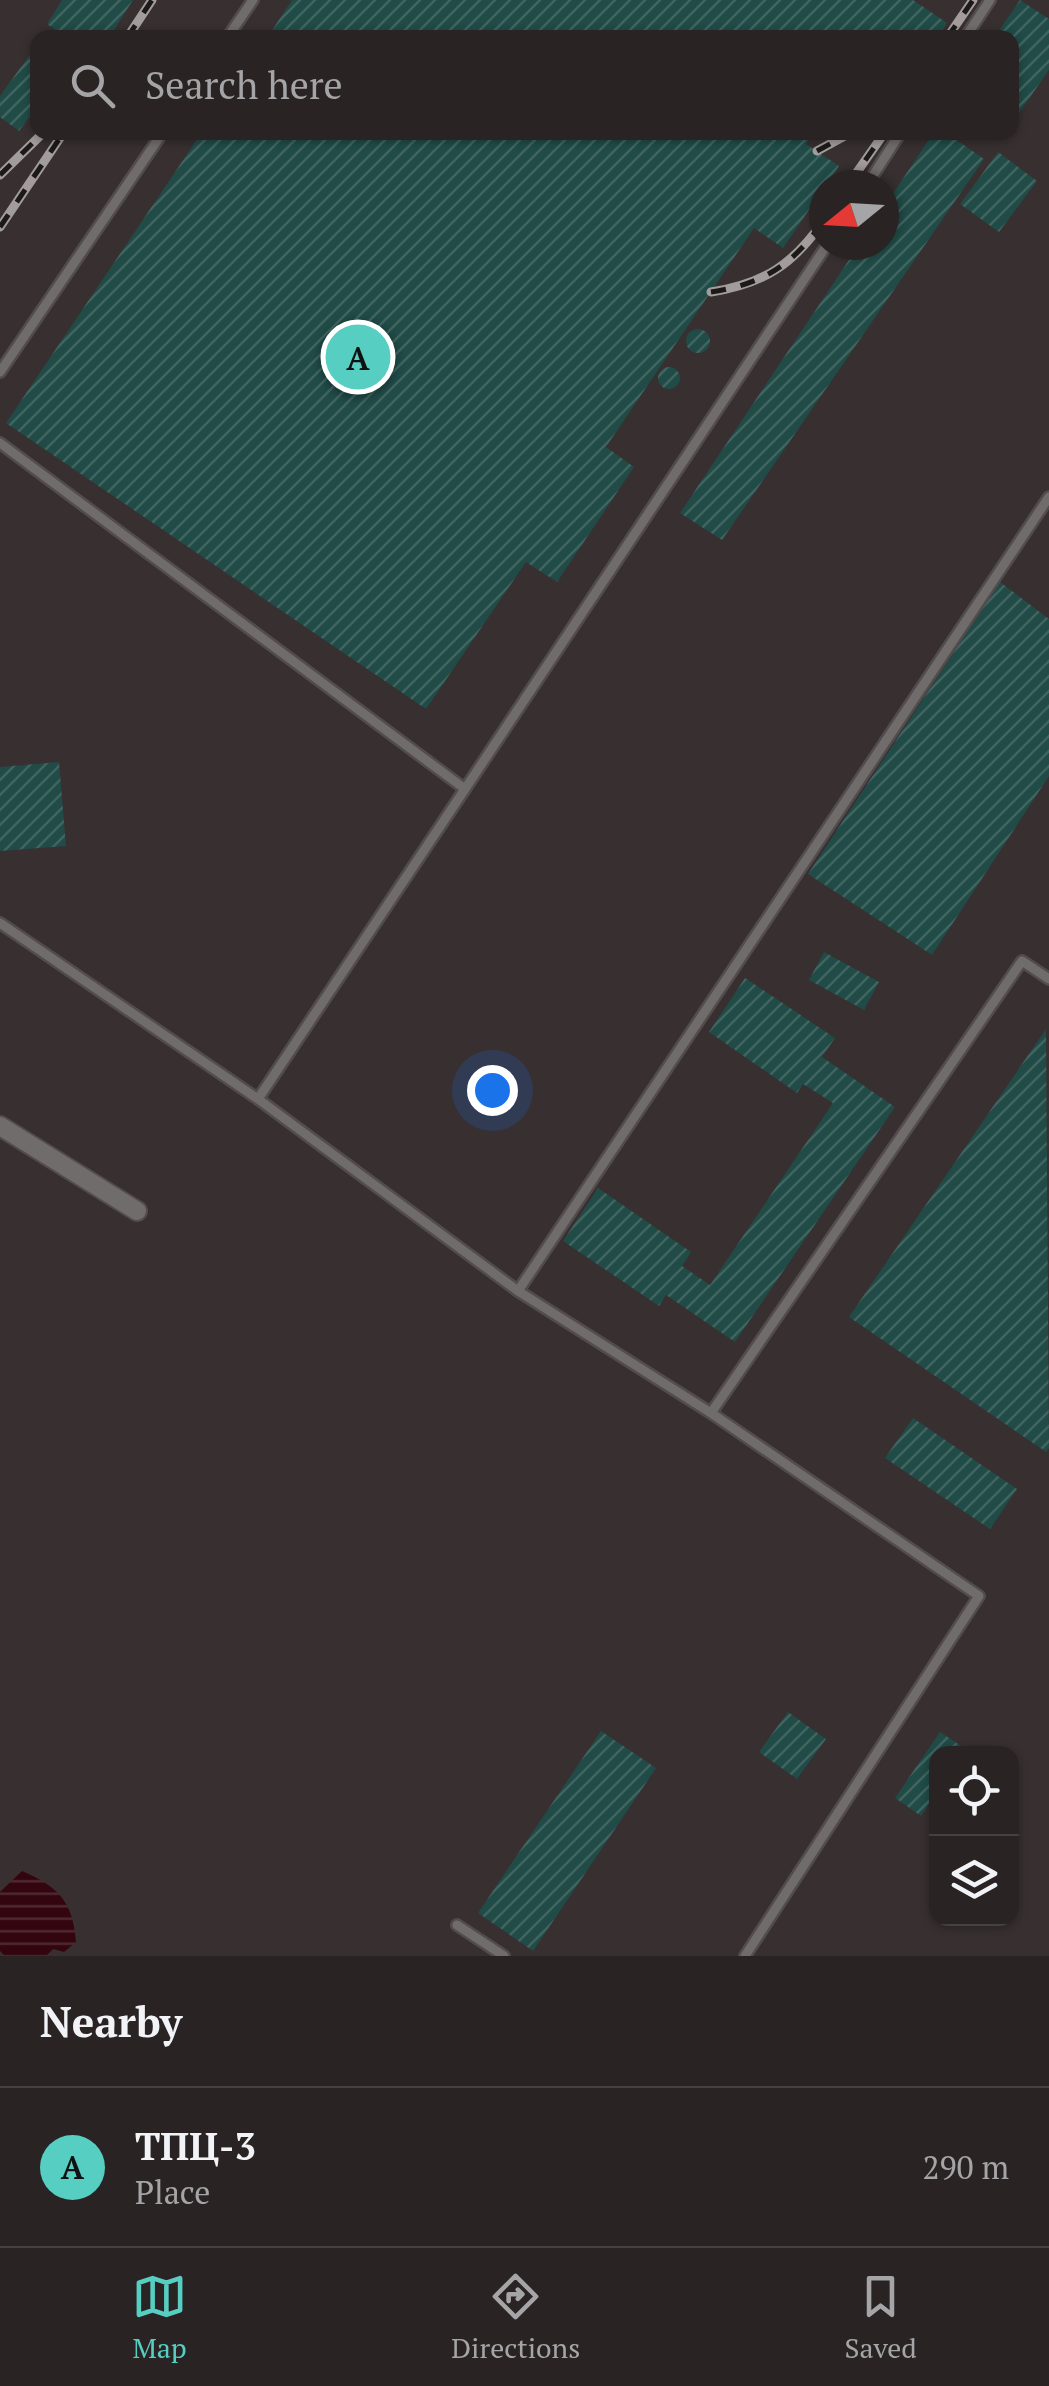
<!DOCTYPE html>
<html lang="en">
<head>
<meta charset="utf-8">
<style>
  body { margin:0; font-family:"PT Serif",serif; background:#352f31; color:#f1f3f6 }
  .controls { position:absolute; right:30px; bottom:30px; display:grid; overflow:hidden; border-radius:20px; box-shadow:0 2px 8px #0004 }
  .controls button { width:90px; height:90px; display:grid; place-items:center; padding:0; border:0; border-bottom:2px solid #454041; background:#292324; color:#f1f3f6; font:50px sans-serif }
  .compass { position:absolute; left:809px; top:170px; width:90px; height:90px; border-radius:50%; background:#292324; box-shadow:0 2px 8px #0004; rotate:252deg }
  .you { position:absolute; left:492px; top:1090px; width:35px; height:35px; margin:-25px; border:8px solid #fff; border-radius:50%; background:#1a73e8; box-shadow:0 0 0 15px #1a73e833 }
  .badge { display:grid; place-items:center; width:65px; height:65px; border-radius:50%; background:#56cec2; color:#111; font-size:32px; font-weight:700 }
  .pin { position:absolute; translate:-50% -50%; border:5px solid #fff; box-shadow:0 2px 10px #0006 }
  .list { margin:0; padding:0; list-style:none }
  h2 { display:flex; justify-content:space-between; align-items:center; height:130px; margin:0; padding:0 40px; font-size:42px }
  h2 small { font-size:32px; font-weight:400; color:#a5a4a6 }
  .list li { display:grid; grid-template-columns:65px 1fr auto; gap:30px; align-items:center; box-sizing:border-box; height:160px; padding:0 40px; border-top:2px solid #454041 }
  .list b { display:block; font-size:38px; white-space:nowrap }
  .list p { margin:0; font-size:32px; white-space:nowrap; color:#a5a4a6 }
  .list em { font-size:32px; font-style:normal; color:#a5a4a6 }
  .icon { flex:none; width:55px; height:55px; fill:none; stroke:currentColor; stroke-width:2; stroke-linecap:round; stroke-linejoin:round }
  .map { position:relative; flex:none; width:1049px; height:1956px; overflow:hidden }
  .search { position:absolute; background:#292324; box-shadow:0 2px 8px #0004; left:30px; right:30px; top:30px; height:110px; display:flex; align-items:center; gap:25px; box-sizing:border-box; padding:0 35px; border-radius:20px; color:#a5a4a6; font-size:38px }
  .sheet { height:290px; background:#292324 }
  nav { display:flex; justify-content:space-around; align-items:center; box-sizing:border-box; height:140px; border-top:2px solid #454041; background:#292324; font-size:28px; color:#a5a4a6 }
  nav a { display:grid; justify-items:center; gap:5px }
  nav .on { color:#56cec2 }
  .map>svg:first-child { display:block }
  .water { fill:url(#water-rules) }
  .building { fill:url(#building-hatch) }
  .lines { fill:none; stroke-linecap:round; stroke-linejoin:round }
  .lane-casing { stroke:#534c4d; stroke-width:14 }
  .street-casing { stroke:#534c4d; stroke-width:22 }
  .lane { stroke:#706c6c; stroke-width:9 }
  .street { stroke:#706c6c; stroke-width:18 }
  .rail-casing { stroke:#a29c9c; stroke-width:9 }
  .rail { stroke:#1c1919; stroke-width:5; stroke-dasharray:15; stroke-linecap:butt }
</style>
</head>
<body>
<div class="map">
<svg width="1049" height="1956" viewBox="0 0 1049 1956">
  <defs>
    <pattern id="water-rules" width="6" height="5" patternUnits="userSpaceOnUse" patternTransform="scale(2.5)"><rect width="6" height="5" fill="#33050f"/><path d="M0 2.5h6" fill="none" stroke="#502831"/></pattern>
    <pattern id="building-hatch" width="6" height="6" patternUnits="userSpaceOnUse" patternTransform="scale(2.5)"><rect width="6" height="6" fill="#204b47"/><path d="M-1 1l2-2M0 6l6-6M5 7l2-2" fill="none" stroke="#406460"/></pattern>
  </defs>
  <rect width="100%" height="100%" fill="#372f30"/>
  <path class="water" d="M22 1871C59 1887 73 1902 76 1942L64 1952 53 1949 46 1956H5L0 1951V1892Z"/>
  <path class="building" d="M62 0H133L109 38H68L47 24Z
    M292 0H913L947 23 938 38H267Z
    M1020 0 1049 19V70L1012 123V38H994Z
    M31 53 38 58V106L19 131 0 117V96Z
    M202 132H814L806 144 839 166 783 248 754 228 606 447 634 467 557 582 526 562 426 709 6 423Z
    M934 132H945L984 159 722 540 680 513 859 245H884V207Z
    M998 152 1037 181 999 232 960 204Z
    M686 341a12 12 0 1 1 24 0a12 12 0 1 1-24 0Z
    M658 378a11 11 0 1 1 22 0a11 11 0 1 1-22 0Z
    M1000 582 1049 619V776L932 955 808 874Z
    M59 762 66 846 0 851V767Z
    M824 952 879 982 864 1010 809 980Z
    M745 978 835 1038 822 1057 895 1107 735 1342 666 1295 659 1306 563 1241 598 1188 691 1252 682 1266 710 1285 833 1103 803 1084 797 1093 709 1032Z
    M1046 1029 1049 1448 1046 1452 849 1317Z
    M913 1418 1017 1489 990 1529 885 1458Z
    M788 1712 826 1739 797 1779 759 1752Z
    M601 1731 656 1768 533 1951 478 1913Z
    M940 1732 966 1749 963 1754H936V1793L921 1816 895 1798Z"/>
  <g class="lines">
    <g class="lane-casing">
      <path id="lane" d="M227 38 253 0
        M965 38 990 0
        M867 185 901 132
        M0 372 163 132
        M0 443 465 789 258 1099
        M465 789 827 245
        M0 923 258 1099 518 1291 711 1413 1022 961 1049 979
        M518 1291 1049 497
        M711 1413 979 1596 745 1956
        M457 1925 504 1956"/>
    </g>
    <g class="street-casing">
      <path id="street" d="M0 1126 137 1211"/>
    </g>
    <use href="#lane" class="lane"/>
    <use href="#street" class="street"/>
    <g class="rail-casing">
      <path id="rail" d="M127 38 152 0
        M947 38 973 0
        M817 151 852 132
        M0 175 44 132
        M848 185 885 132
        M0 227 64 132
        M711 292C764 284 794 264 824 220"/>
    </g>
    <use href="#rail" class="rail"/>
  </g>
</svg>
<div class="controls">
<button><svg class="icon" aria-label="locate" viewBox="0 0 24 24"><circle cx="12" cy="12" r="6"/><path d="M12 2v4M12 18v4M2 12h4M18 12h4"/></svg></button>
<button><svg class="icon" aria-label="layers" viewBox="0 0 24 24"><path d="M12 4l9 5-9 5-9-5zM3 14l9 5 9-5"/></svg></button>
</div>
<svg class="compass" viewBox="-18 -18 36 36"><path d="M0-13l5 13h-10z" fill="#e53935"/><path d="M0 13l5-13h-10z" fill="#a5a4a6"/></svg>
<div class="you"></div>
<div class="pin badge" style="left:358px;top:357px">A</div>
<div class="search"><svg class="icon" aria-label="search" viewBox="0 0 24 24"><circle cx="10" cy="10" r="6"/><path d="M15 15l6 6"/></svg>Search here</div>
</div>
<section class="sheet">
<h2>Nearby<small></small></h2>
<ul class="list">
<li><span class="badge">A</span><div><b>ТПЦ-3</b><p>Place</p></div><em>290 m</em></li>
</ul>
</section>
<nav>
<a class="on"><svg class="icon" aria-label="map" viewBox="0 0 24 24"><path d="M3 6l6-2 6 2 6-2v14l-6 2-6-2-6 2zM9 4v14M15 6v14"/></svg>Map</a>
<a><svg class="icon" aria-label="directions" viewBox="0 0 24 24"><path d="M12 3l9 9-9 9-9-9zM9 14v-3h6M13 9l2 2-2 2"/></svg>Directions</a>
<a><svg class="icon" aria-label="saved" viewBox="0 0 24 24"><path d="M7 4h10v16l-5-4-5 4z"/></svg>Saved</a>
</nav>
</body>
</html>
